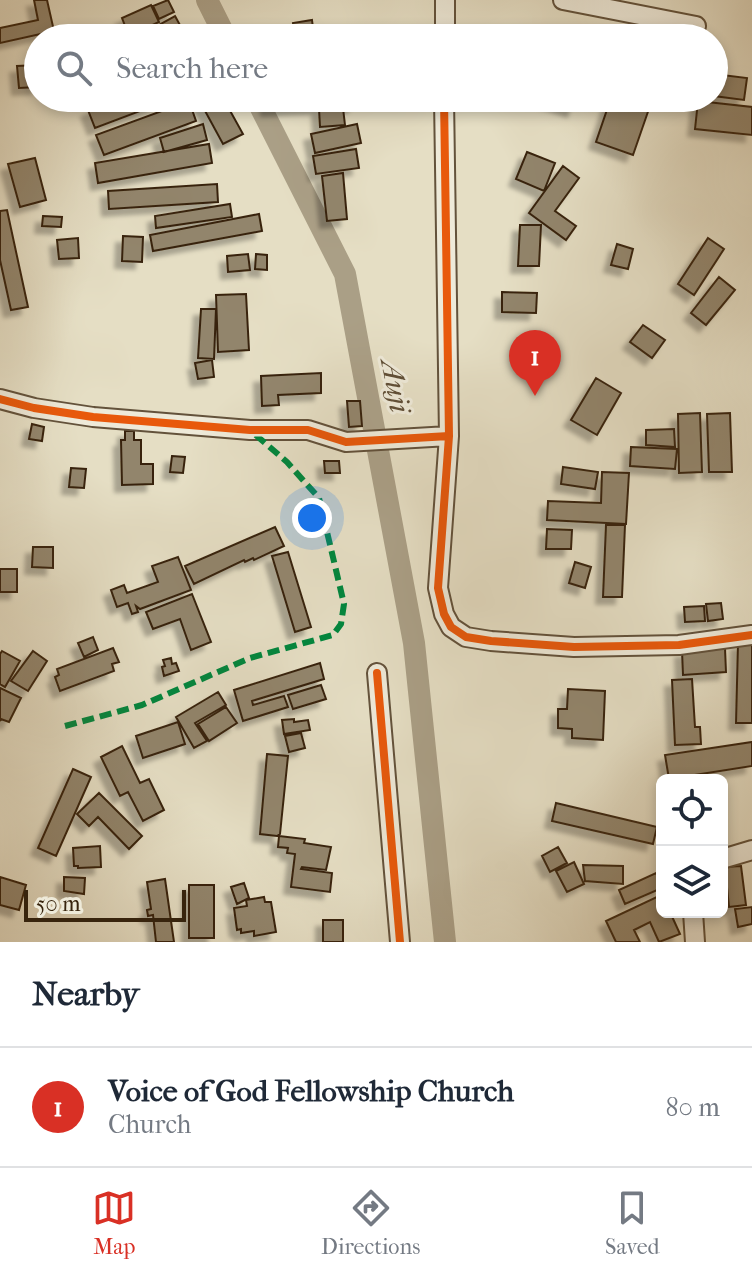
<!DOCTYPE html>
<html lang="en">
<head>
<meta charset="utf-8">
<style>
  body { margin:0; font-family:"IM FELL French Canon",serif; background:#f2f2f3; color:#1f2937 }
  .controls { position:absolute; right:24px; bottom:24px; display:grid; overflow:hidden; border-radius:12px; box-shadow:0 4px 12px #0003 }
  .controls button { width:72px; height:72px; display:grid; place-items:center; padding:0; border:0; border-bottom:2px solid #e0e1e3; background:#fff; color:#1f2937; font:40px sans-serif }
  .scale { position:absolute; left:24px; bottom:20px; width:162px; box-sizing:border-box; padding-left:8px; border:4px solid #38240d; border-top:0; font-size:22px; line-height:28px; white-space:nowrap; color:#38240d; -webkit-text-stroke:6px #eeead9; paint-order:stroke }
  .you { position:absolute; left:312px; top:518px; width:28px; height:28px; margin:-20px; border:6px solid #fff; border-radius:50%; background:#1a73e8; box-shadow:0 0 0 12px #1a73e833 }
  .badge { display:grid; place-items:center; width:52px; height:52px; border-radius:50%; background:#d93025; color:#fff; font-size:26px; font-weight:700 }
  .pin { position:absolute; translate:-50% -66px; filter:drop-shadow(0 2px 4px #0008) }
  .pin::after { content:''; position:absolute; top:42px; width:28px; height:24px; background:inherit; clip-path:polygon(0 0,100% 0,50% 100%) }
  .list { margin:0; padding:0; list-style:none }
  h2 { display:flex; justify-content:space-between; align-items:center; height:104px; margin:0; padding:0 32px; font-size:34px }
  h2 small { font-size:26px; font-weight:400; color:#747a83 }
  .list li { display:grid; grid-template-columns:52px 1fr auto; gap:24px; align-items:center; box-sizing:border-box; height:120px; padding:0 32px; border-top:2px solid #e0e1e3 }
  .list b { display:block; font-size:30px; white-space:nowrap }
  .list p { margin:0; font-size:26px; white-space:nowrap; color:#747a83 }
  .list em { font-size:26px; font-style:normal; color:#747a83 }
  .icon { flex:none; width:44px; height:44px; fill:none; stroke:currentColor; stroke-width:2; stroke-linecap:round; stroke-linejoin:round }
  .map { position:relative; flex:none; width:752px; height:942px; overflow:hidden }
  .search { position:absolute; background:#fff; box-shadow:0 4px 12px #0003; left:24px; right:24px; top:24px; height:88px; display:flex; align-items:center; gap:20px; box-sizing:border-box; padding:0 28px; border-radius:44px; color:#747a83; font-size:30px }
  .sheet { height:224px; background:#fff }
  nav { display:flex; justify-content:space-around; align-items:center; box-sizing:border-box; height:112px; border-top:2px solid #e0e1e3; background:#fff; font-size:22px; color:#747a83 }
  nav a { display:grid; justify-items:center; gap:4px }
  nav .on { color:#d93025 }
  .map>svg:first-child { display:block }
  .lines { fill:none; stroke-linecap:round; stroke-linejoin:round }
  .canal { stroke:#aa9f86; stroke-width:22 }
  .building { fill:#92856c; stroke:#38240d; stroke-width:2; filter:url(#shadow) }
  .minor-casing { stroke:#63523b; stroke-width:22 }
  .minor { stroke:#eeead9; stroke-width:18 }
  .quiet { stroke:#00873e; stroke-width:6; stroke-dasharray:12 6; stroke-linecap:butt }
  .cycleway-casing { stroke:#eeead9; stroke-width:13 }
  .cycleway { stroke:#e8590c; stroke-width:8 }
  .labels { text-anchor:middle; stroke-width:6; stroke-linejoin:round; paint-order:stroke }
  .water-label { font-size:30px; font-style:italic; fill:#604f37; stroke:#eeead9 }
</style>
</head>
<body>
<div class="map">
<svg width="752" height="942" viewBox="0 0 752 942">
  <defs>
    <filter id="shadow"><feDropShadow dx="-7" dy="7" stdDeviation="2" flood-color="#0004"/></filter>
  </defs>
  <rect width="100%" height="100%" fill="#e5dec4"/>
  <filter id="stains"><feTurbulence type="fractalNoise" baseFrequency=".0025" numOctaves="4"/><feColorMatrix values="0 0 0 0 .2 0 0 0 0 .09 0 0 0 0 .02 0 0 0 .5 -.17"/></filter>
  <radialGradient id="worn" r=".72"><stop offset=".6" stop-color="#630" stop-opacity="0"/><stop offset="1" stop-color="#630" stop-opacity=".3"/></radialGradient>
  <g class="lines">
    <path class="canal" d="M207 0 226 38
      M256 98 345 274 414 643 445 942"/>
  </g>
  <path class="building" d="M34 0H47L54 31 0 43V28L38 20Z
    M168 0 174 12 159 19 153 6Z
    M151 5 159 22 129 36 122 18Z
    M175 16 187 38H162L155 27Z
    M312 20 314 36 295 38 293 23Z
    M38 65V87L19 88 17 66Z
    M714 74 747 78 744 100 714 96Z
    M120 98H163L164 102 95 128 88 110Z
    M198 98H223L243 134 223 144Z
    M267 98H355V105L268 109Z
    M545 98H578L574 110 545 100Z
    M611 98H636L651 103 633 155 596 142Z
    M189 101 196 121 104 155 96 135Z
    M698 101 752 107V135L695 129Z
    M343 108 345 125 320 127 319 109Z
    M203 124 207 140 164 152 160 138Z
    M357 124 361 143 315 153 311 134Z
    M209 144 212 163 98 183 95 163Z
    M356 149 359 168 316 174 313 156Z
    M527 152 555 163 544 191 516 179Z
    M35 158 46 200 20 207 8 164Z
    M563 166 579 178 555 211 576 226 566 240 529 213Z
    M343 173 347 219 327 221 322 176Z
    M217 184 218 202 109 209 108 191Z
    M230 204 232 217 156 228 155 216Z
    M7 210 28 307 11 310 0 260V211Z
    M259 214 262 231 153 251 150 235Z
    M43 216 62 217 61 227 42 226Z
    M520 225H541L539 266H518Z
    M123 236 143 237 142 262 122 261Z
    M78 238 79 258 59 259 57 240Z
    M708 238 724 249 694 295 678 284Z
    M617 244 633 249 628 269 611 265Z
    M248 254 250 270 228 272 227 256Z
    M256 254 267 255V270L255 269Z
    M719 277 735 290 706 325 691 313Z
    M502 292 537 293 536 313 502 312Z
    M246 294 249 350 218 352 216 295Z
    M201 309H216L214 359 198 358Z
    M643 325 665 340 652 358 630 342Z
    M212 360 214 377 198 379 195 363Z
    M321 373V393L278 395 279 405 262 406 261 376Z
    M596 378 621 393 597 435 571 420Z
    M347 401H360L362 426 349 427Z
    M700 413 702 472 679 473 678 414Z
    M730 413 732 472H709L707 414Z
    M32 424 44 427 42 441 29 439Z
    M674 429 675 447 646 445V430Z
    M125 431H134V440H141V464H153V484L122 485 121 440H125Z
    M631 447 677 449 675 469 630 466Z
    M172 456 185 457 183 473 170 472Z
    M324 461H339L340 473H325Z
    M563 467 598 472 595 489 561 484Z
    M71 468 86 469 84 488 69 487Z
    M602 472 629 473 626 524 547 520 548 501 601 503Z
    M606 525H625L622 597H603Z
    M275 527 284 546 254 560 253 558 245 562 244 560 194 584 185 566Z
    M547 529 572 530 571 549H546Z
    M33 547H53V568L32 567Z
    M288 552 311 627 295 632 272 556Z
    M178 557 191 590 140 609 136 606 138 612 132 614 128 603 117 607 111 590 124 585 127 593 158 582 152 566Z
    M575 562 591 567 585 588 569 583Z
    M0 569H17V592H0Z
    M192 594 211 642 191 650 180 619 153 629 146 612Z
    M721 603 723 619 708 621 706 604Z
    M704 606 705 621 685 622 684 607Z
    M93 637 98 650 84 657 78 643Z
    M752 642V723H736L738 643Z
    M113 648 119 662 112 664 114 671 60 691 55 677 59 675 57 669Z
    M725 648 726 672 683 675 682 651Z
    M2 651 20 661 5 687 0 684V654Z
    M33 651 47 661 28 691 11 681Z
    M171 658 172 664 176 663 179 671 164 676 162 667 165 666 163 660Z
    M320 663 324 679 252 701 253 705 284 696 288 707 243 721 234 690Z
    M692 679 695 727H700L701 744 675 745 672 680Z
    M321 685 326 699 293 709 288 695Z
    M0 688 21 698 9 722 1 719 0 721Z
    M568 689 605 691 603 740 572 738V729L558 728V709H567Z
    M218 692 226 705 195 723 207 741 194 748 176 717Z
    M226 707 237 723 209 741 198 724Z
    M294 719V722L308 720 310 730 284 734 282 720Z
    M178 722 185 744 143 758 136 736Z
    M301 733 305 748 289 752 285 736Z
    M752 742V766L669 779 665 755Z
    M122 746 140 783 149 779 164 810 143 821 128 792 120 796 101 757Z
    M267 754 288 756 280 834 277 836 260 834Z
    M73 769 91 777 56 856 38 848Z
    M99 793 142 836 129 849 98 817 89 826 77 814Z
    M556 803 657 827 653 844 552 821Z
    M279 836 305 839 304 843 331 847 326 870 302 867 301 869 332 873 330 892 291 887 295 854 287 853 288 848 278 847Z
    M100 846 101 867 78 868V866H74L73 848Z
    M558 847 567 863 550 872 542 856Z
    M574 862 584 884 567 892 556 871Z
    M583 865 623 866V884L585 881Z
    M741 866 746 905 729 907 725 867Z
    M656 873 662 888 625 904 619 890Z
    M0 877 26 885 19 910 0 905Z
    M64 877 85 878 84 894 64 891Z
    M165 879 174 942H156L153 915 148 916 147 910 151 909 147 882Z
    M244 883 249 898 237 904 231 887Z
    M189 885H214V938H189Z
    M661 895 662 912H670L680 934 659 942 650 922 634 930 640 942H616L606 921Z
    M264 897 265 902H271L276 932 254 936V931L241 933V929L237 930 234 908 247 906 246 900Z
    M752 907V924L738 927 735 909Z
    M323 920H343V942H323Z"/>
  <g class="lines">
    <g class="minor-casing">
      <path id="minor" d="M563 0 696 26
        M445 38V0
        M444 98 449 436 438 588 444 614 451 627 466 637 491 641 574 647 679 645 752 635
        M0 399 34 408 93 417 250 430H308L346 442 449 436
        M377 673 400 942
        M722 859 752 850
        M693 912 695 942"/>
    </g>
    <use href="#minor" class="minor"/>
    <path class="quiet" d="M65 726 142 705 250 658 333 635 341 624 344 604 319 498 287 462 250 430"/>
    <g class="cycleway-casing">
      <path id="cycleway" d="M444 98 449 436 438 588 444 614 451 627 466 637 491 641 574 647 679 645 752 635
        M0 399 34 408 93 417 250 430H308L346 442 449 436
        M377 673 400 942"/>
    </g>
    <use href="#cycleway" class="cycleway"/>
  </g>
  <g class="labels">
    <g class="water-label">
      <text transform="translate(396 386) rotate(80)" y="10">Auji</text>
    </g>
  </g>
  <rect width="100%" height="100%" filter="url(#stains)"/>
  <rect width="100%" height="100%" fill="url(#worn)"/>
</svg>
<div class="controls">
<button><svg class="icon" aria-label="locate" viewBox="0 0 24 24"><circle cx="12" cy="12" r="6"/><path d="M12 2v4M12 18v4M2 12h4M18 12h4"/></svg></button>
<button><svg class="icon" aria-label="layers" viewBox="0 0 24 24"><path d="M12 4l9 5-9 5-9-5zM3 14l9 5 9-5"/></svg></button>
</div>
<div class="scale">50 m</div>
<div class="you"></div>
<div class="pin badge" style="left:535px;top:396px">1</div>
<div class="search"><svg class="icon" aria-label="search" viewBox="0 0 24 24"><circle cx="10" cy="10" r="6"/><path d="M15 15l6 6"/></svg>Search here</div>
</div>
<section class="sheet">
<h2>Nearby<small></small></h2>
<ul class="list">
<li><span class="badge">1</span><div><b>Voice of God Fellowship Church</b><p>Church</p></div><em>80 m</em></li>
</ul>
</section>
<nav>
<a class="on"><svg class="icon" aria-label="map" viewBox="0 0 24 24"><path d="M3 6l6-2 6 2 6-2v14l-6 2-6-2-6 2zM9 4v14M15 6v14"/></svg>Map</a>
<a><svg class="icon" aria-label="directions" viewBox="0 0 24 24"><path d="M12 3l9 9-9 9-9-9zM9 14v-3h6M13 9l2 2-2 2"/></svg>Directions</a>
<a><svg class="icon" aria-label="saved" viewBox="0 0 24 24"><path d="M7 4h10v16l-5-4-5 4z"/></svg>Saved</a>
</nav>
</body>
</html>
